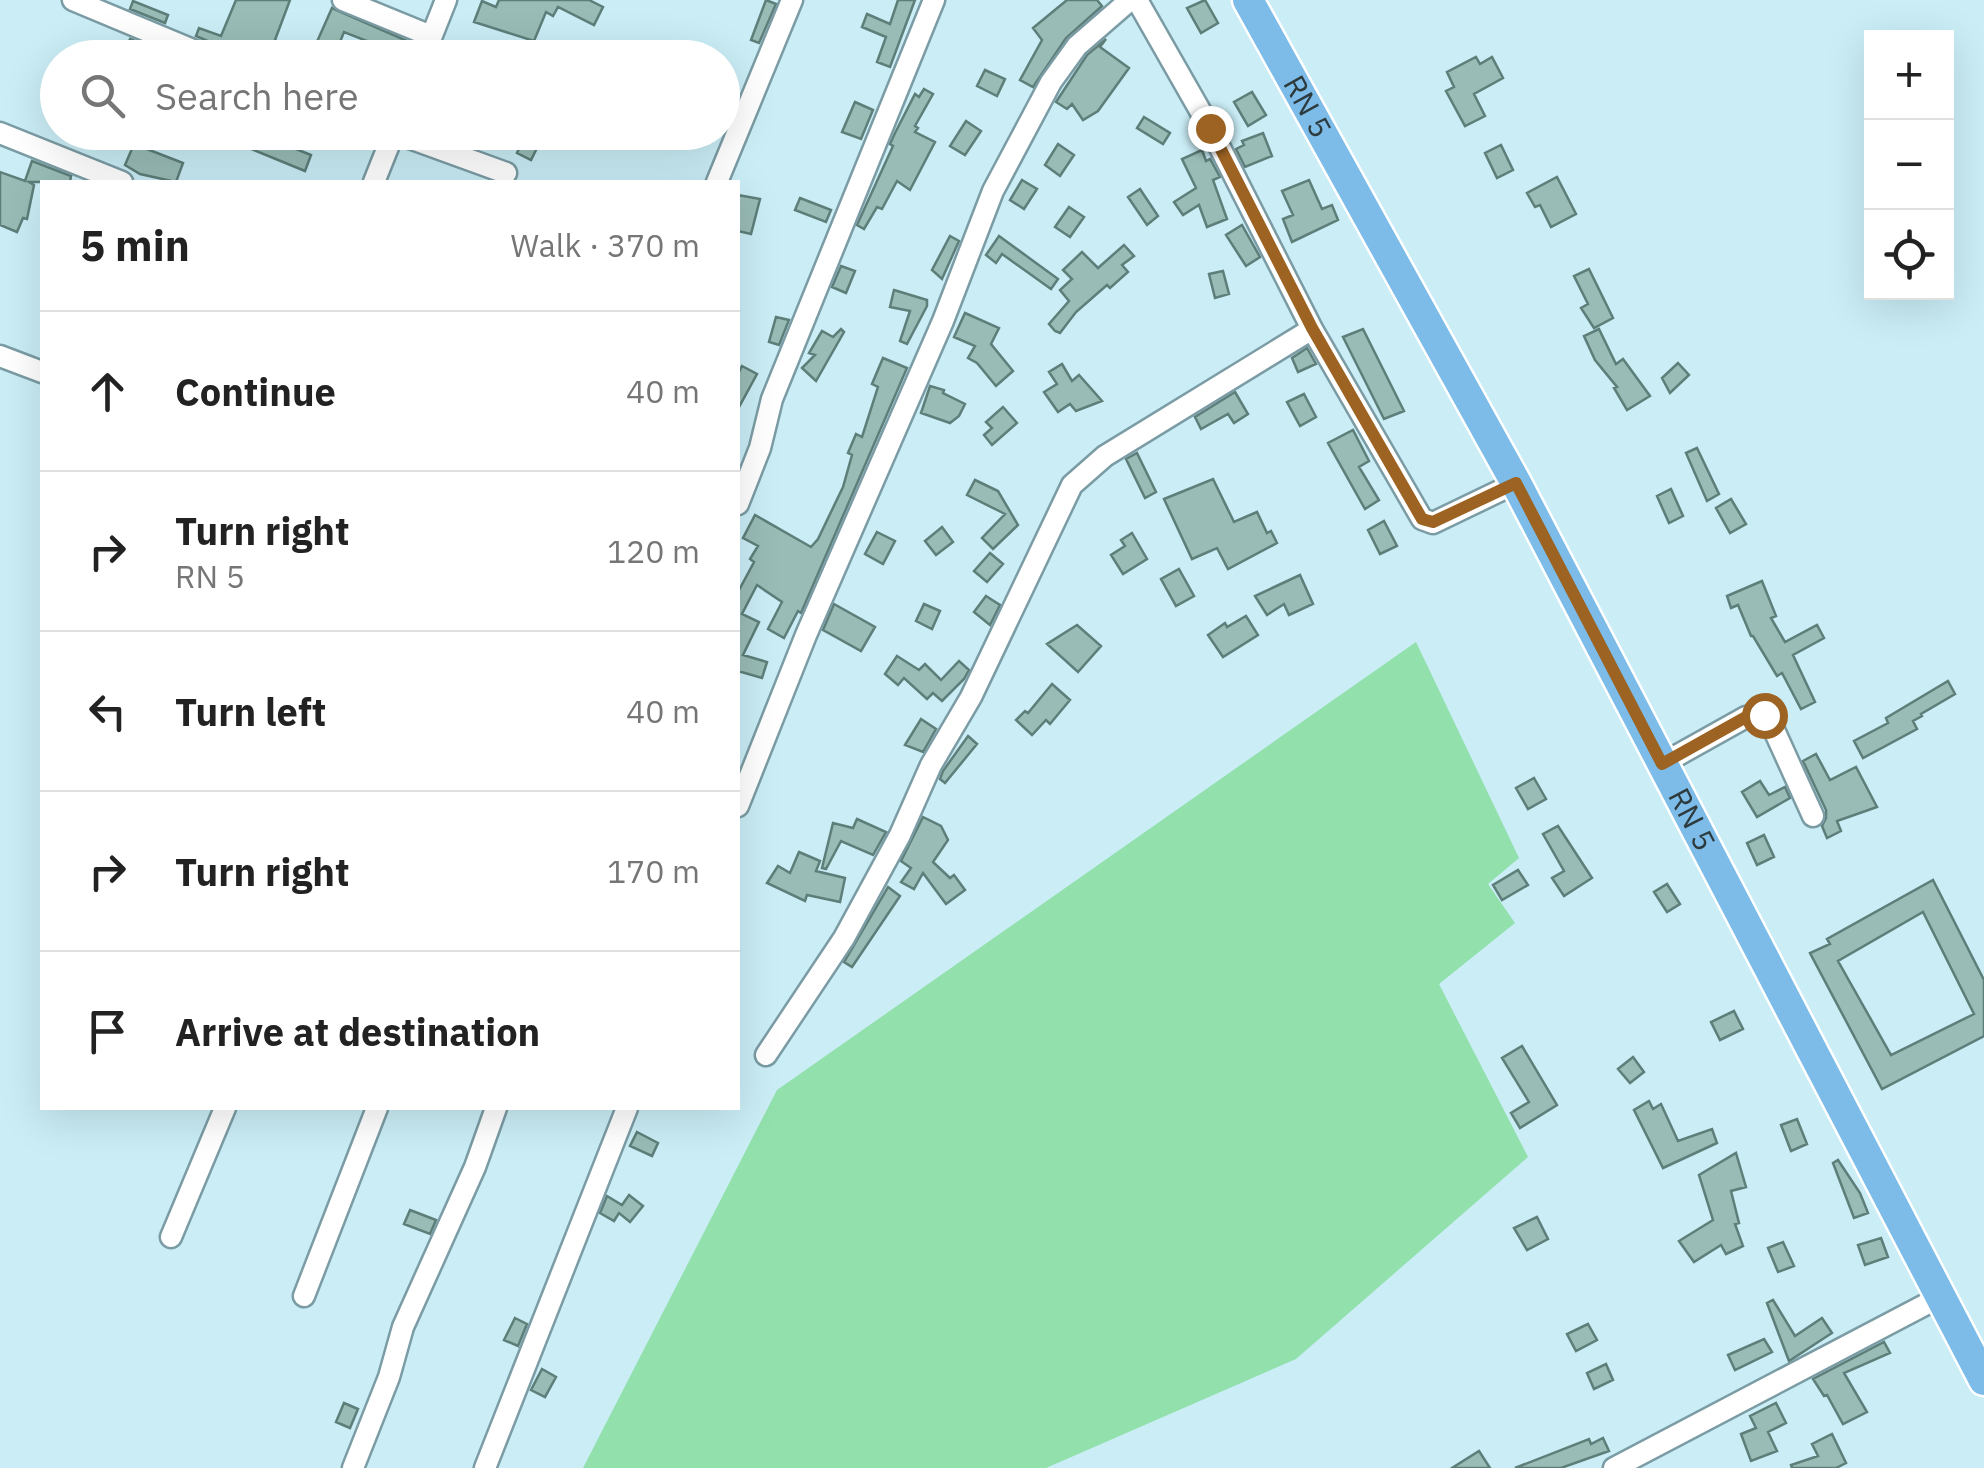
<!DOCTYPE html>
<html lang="en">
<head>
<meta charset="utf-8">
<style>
  body { margin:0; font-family:"IBM Plex Sans",sans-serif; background:#f2f2f2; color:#222 }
  .controls { position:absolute; right:30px; top:30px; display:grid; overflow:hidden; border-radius:0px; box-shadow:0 10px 40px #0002 }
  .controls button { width:90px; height:90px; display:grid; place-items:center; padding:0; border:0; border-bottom:2px solid #e0e0e0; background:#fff; color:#222; font:50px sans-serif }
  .stop { position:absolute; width:30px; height:30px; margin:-22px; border:8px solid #9d6322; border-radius:50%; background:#fff }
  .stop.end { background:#9d6322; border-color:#fff; box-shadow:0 2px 10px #0008 }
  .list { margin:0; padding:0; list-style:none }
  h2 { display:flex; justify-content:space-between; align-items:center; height:130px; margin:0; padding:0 40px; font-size:42px }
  h2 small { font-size:32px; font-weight:400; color:#767676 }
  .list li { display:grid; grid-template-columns:65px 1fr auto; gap:30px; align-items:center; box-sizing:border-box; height:160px; padding:0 40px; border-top:2px solid #e0e0e0 }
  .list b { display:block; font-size:38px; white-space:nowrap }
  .list p { margin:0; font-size:32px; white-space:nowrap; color:#767676 }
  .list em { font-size:32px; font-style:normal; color:#767676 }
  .icon { flex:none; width:55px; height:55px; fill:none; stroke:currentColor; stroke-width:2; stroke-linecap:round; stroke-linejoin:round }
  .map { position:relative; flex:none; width:1984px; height:1468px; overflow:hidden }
  .search { position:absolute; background:#fff; box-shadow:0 10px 40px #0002; left:40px; top:40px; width:700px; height:110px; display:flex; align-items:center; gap:25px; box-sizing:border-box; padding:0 35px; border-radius:55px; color:#767676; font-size:38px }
  .panel { position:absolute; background:#fff; box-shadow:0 10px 40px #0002; left:40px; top:180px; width:700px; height:930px; border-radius:0px }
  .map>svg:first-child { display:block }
  .green { fill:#92e0ac }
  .building { fill:#99bcb6; stroke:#5d7e79; stroke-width:2.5; fill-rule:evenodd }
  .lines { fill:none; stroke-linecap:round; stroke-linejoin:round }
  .minor-casing { stroke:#7b9ca4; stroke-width:25 }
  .primary-casing { stroke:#fff; stroke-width:35 }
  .minor { stroke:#fff; stroke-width:20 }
  .primary { stroke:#7dbce8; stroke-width:30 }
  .route { stroke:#9d6322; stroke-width:12 }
  .labels { text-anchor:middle; stroke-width:10; stroke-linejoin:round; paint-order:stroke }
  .street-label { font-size:30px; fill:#2d3b3e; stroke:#fff }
</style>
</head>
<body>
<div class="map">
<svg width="1984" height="1468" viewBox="0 0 1984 1468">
  <rect width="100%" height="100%" fill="#caedf6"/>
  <path class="green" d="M1416 642 1519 858 1488 884 1515 923 1439 984 1528 1157 1296 1359 1046 1468H583L777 1090Z"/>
  <path class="building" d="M236 0H290L275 40 285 45 279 58H233L217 45 196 36 199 28 221 36Z
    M499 0H589L603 7 594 25 558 7 553 16 546 12 534 41 474 22 482 1 496 7Z
    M766 0 776 4 759 43 751 40Z
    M898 0H915L890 67 877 62 886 37 862 27 867 14 890 24Z
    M1067 0H1097L1102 6 1066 38 1033 87 1020 80 1042 40 1033 28Z
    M1205 0 1218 23 1201 33 1187 8Z
    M133 1 168 15 165 23 130 9Z
    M332 8 414 44 410 58H382L385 48 344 32 336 52 316 44Z
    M130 39 155 49 152 58 125 50Z
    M1106 39 1100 47 1129 68 1098 111 1083 120 1072 104 1067 109 1056 102 1087 55Z
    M1476 57 1480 64 1492 57 1503 78 1474 94 1485 116 1465 126 1446 91 1454 87 1447 72Z
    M985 70 1005 79 997 96 977 86Z
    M924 89 933 94 915 126 918 128 915 132 935 142 910 190 897 181 882 209 877 207 864 229 857 225 893 146 890 144 895 133 915 94 919 97Z
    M1252 92 1266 115 1248 126 1234 102Z
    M855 102 873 110 861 139 842 132Z
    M1144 117 1170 133 1163 144 1137 128Z
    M966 121 981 131 965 155 950 146Z
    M250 132H280L276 141 311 155 305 171 244 146Z
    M527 132H545L531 160 517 153Z
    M1263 133 1272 156 1245 167 1236 149 1244 145 1242 141Z
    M134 144 183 163 176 182 140 174 125 165Z
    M1058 144 1074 155 1060 176 1045 165Z
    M1501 145 1513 170 1497 178 1485 153Z
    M1202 150 1206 161 1210 159 1220 177 1213 180 1227 219 1207 227 1199 205 1183 215 1174 202 1196 188 1182 159Z
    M32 161 71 176 70 182H29L34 185 27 219 23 218 17 232 0 225V172L25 181Z
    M1557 177 1576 214 1551 227 1540 205 1535 207 1527 193Z
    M1022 180 1037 189 1024 209 1010 200Z
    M1309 180 1322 209 1332 205 1338 220 1292 242 1283 219 1293 215 1282 191Z
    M1140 189 1158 216 1147 225 1128 197Z
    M738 195 760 199 751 234 738 231Z
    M800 198 831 210 826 222 795 210Z
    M1069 207 1084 217 1070 237 1055 227Z
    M1242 225 1260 257 1246 266 1226 235Z
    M950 236 959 241 942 279 932 270Z
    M999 236 1058 279 1051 289 1002 254 996 263 986 255Z
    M1124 245 1134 256 1122 265 1128 272 1110 288 1107 285 1076 312 1060 333 1055 331 1049 324 1069 301 1060 290 1072 279 1063 270 1082 252 1098 268Z
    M841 266 855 271 846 293 832 287Z
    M1589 269 1613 318 1594 328 1581 308 1588 304 1574 276Z
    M1223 271 1229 294 1215 298 1209 274Z
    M894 290 927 300V306L907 344 900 341 910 311 890 307Z
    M965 313 999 328 991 344 1013 371 996 386 977 363 968 358 975 346 954 337Z
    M776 317 789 320 779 345 769 342Z
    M841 329 844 332 816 381 802 368 815 355 809 353 822 331 833 337Z
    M1363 329 1404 411 1384 419 1343 337Z
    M1599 329 1616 364 1623 359 1650 396 1627 410 1614 388 1617 387 1595 360 1584 336Z
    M1307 348 1316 364 1298 372 1292 358Z
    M883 358 907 368 801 613 798 611 784 638 768 629 782 602 757 585 742 614 759 622 743 655 767 662 762 678 738 671V592L754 562 750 559 758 546 743 538 755 515 811 547 818 539 843 487 852 455 848 453 856 434 862 437 878 387 872 384Z
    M1678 363 1689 375 1670 393 1662 378Z
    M1062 364 1072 381 1079 375 1102 401 1076 411 1070 404 1058 412 1044 392 1057 384 1049 372Z
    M742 366 757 374 738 409V374Z
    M930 386 944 390 943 393 965 404 959 416 950 423 921 413Z
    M1235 392 1248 414 1234 423 1228 414 1201 429 1195 417Z
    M1304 394 1316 417 1300 426 1287 402Z
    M1003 407 1017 423 992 445 984 435 992 428 986 422Z
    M1353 430 1369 461 1359 467 1379 500 1365 509 1328 443Z
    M1697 448 1719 494 1707 501 1686 453Z
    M1137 453 1156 492 1145 498 1126 459Z
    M1213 479 1234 522 1257 512 1267 533 1271 531 1277 543 1228 569 1217 548 1192 559 1164 499Z
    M975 480 998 491 1018 525 993 549 982 538 1005 514 967 495Z
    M1671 489 1683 516 1669 523 1657 496Z
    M1731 499 1746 524 1730 533 1716 508Z
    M1384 521 1397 546 1380 554 1368 530Z
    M942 527 953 542 936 555 925 541Z
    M877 532 895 541 883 564 865 554Z
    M1132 533 1147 559 1123 574 1111 555 1125 546 1121 540Z
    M990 553 1003 564 987 582 974 571Z
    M1179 569 1194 596 1176 606 1161 579Z
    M1300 575 1313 604 1289 615 1284 604 1267 615 1255 596Z
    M1762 581 1776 616 1771 618 1785 642 1817 625 1824 638 1793 655 1815 702 1801 709 1782 673 1777 676 1753 636H1751L1738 605 1731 608 1727 596Z
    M986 596 1000 605 990 625 974 612Z
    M834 604 875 627 861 651 823 630Z
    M924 604 940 611 932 629 916 621Z
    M1246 616 1258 635 1223 657 1208 635 1225 623 1227 627Z
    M1077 625 1101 646 1078 672 1047 644Z
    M897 656 919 670 925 664 941 680 959 661 969 670 964 679 942 701 933 693 927 699 904 678 898 685 885 674Z
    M1948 681 1955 694 1921 714 1922 716 1913 721 1917 729 1863 758 1854 741 1888 723 1886 718Z
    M1052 684 1070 700 1050 724 1046 720 1032 735 1016 720 1025 711 1028 713Z
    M921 719 936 729 923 752 905 745Z
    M968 736 977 744 945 783 940 779 943 771Z
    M1816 754 1830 780 1856 767 1877 807 1837 821 1841 831 1827 838 1822 826 1826 818V810L1803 761Z
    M1534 778 1546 799 1528 809 1516 788Z
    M1760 781 1769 795 1785 787 1790 798 1757 817 1742 792Z
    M923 817 941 826 948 840 933 862 950 878 954 875 965 890 946 904 923 873 914 889 901 882 911 868 901 861Z
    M857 819 886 832 873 855 841 841 826 869 822 868 833 823 853 828Z
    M1558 826 1592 878 1564 896 1552 878 1564 871 1543 834Z
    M1764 835 1774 857 1757 865 1747 843Z
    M799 852 820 861 816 871 845 878 840 902 807 895 805 901 767 883 778 866 790 873Z
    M1518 870 1528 885 1502 900 1493 885Z
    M1933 880 1984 980V1036L1882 1089 1810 953 1830 944 1827 939ZM1923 912 1974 1014 1891 1055 1838 961Z
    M1667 884 1680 904 1667 912 1654 892Z
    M888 887 900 896 852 967 844 962Z
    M1734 1011 1743 1029 1720 1040 1711 1022Z
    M1522 1046 1557 1105 1520 1128 1511 1113 1529 1102 1502 1058Z
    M1633 1057 1644 1072 1630 1083 1618 1069Z
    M1649 1101 1653 1109 1661 1104 1678 1141 1712 1129 1717 1143 1663 1168 1634 1110Z
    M1797 1119 1807 1144 1791 1151 1781 1125Z
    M637 1132 658 1143 652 1156 630 1146Z
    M1736 1153 1746 1187 1731 1191 1739 1223 1735 1224 1743 1246 1726 1254 1721 1245 1694 1262 1679 1241 1713 1220 1699 1175Z
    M1838 1160 1860 1193 1868 1213 1854 1218 1833 1163Z
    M629 1195 643 1206 630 1222 619 1213 614 1221 600 1213 607 1196 622 1205Z
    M410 1210 436 1220 430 1234 404 1224Z
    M1537 1217 1548 1239 1527 1250 1514 1228Z
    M1881 1238 1888 1257 1865 1265 1858 1245Z
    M1783 1242 1794 1266 1778 1272 1768 1248Z
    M1773 1300 1795 1336 1822 1318 1832 1333 1789 1361 1767 1303Z
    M515 1318 527 1324 518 1346 504 1340Z
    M1588 1324 1597 1340 1576 1351 1567 1334Z
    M1764 1339 1772 1352 1735 1370 1728 1355Z
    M1884 1342 1890 1353 1844 1373 1867 1412 1843 1424 1827 1395 1824 1396 1813 1379Z
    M1606 1364 1613 1380 1594 1389 1587 1373Z
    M542 1369 556 1377 545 1397 531 1390Z
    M344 1403 358 1409 350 1428 336 1422Z
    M1776 1403 1786 1423 1768 1432 1777 1451 1751 1461 1741 1434 1756 1428 1750 1416Z
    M1832 1434 1846 1463 1836 1468H1792L1791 1465 1818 1456 1812 1444Z
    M1603 1438 1609 1451 1561 1468H1515L1589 1439 1591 1444Z
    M1479 1451 1490 1468H1452Z"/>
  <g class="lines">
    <g class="minor-casing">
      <path id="minor" d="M73 0 212 58
        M343 0 431 36
        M1137 0 1210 128 1312 329 1422 519 1433 523 1516 483
        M423 58 446 0
        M393 132 506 173
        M0 133 122 182
        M374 182 394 132
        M717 182 792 0
        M0 356 42 372
        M738 504 760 448 772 399 934 0
        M1662 764 1746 717 1764 715 1769 719 1813 816
        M738 806 806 635 943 321 993 191 1051 82 1077 46 1130 0
        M766 1055 844 938 900 835 931 765 971 697 1072 485 1105 456 1312 329
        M171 1237 225 1108
        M304 1296 377 1108
        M353 1468 389 1377 403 1327 475 1167 496 1108
        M485 1468 627 1108
        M1614 1468 1938 1298"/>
    </g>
    <g class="primary-casing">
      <g id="primary">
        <path id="s1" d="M1248 0 1516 483 1984 1380"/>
      </g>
    </g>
    <use href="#minor" class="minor"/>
    <use href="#primary" class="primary"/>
  </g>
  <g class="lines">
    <path class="route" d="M1210 128 1312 328 1422 519 1433 522 1516 483 1662 764 1746 717 1764 715"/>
  </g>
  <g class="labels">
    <g class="street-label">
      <text dy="10" stroke="none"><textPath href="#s1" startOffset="122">RN 5</textPath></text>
      <text dy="10" stroke="none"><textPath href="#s1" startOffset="932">RN 5</textPath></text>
    </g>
  </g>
</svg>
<div class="controls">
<button>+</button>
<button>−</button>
<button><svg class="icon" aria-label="locate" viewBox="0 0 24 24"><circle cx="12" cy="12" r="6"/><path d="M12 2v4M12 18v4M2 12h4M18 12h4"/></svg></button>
</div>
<div class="stop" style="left:1764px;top:715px"></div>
<div class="stop end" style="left:1210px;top:128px"></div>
<div class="search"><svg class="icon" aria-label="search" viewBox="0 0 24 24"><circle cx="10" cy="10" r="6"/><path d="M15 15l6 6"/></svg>Search here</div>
<section class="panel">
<h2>5 min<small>Walk · 370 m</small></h2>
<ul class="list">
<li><svg class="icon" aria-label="ahead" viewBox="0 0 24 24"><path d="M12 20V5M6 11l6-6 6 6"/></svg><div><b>Continue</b></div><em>40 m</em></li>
<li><svg class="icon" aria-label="right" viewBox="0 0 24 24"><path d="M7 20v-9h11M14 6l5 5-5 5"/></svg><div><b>Turn right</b><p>RN 5</p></div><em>120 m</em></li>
<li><svg class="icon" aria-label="left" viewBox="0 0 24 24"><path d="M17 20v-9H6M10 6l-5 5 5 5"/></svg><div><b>Turn left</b></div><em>40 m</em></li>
<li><svg class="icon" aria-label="right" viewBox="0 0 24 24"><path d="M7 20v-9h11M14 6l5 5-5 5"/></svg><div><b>Turn right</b></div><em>170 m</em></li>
<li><svg class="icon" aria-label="arrive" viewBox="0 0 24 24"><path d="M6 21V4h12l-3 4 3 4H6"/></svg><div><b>Arrive at destination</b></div></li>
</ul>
</section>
</div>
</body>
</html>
